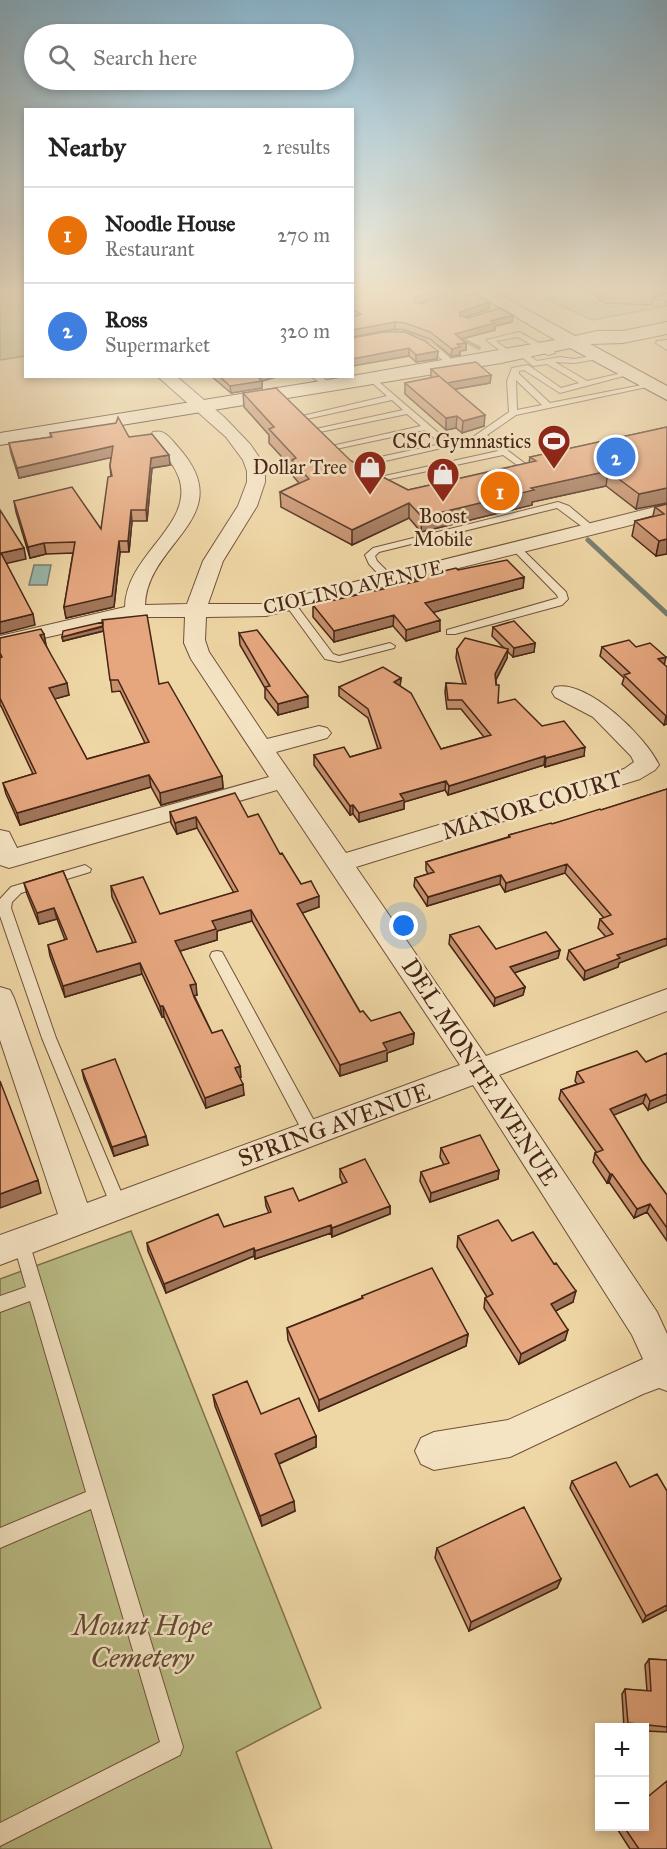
<!DOCTYPE html>
<html lang="en">
<head>
<meta charset="utf-8">
<style>
  body { margin:0; font-family:"IM FELL Great Primer",serif; background:#f6f6f6; color:#222 }
  .controls { position:absolute; right:18px; bottom:18px; display:grid; overflow:hidden; border-radius:0px; box-shadow:0 3px 9px #0003 }
  .controls button { width:54px; height:54px; display:grid; place-items:center; padding:0; border:0; border-bottom:2px solid #e0e0e0; background:#fff; color:#222; font:30px sans-serif }
  .you { position:absolute; left:404px; top:926px; width:21px; height:21px; margin:-15px; border:4px solid #fff; border-radius:50%; background:#1a73e8; box-shadow:0 0 0 9px #1a73e833 }
  .badge { display:grid; place-items:center; width:39px; height:39px; border-radius:50%; background:#8f2418; color:#fff; font-size:20px; font-weight:700 }
  .pin { position:absolute; translate:-50% -50%; border:3px solid #fff; box-shadow:0 2px 6px #0006 }
  .list { margin:0; padding:0; list-style:none }
  h2 { display:flex; justify-content:space-between; align-items:center; height:78px; margin:0; padding:0 24px; font-size:26px }
  h2 small { font-size:20px; font-weight:400; color:#767676 }
  .list li { display:grid; grid-template-columns:39px 1fr auto; gap:18px; align-items:center; box-sizing:border-box; height:96px; padding:0 24px; border-top:2px solid #e0e0e0 }
  .list b { display:block; font-size:22px; white-space:nowrap }
  .list p { margin:0; font-size:20px; white-space:nowrap; color:#767676 }
  .list em { font-size:20px; font-style:normal; color:#767676 }
  .icon { flex:none; width:33px; height:33px; fill:none; stroke:currentColor; stroke-width:2; stroke-linecap:round; stroke-linejoin:round }
  .map { position:relative; flex:none; width:667px; height:1849px; overflow:hidden }
  .search { position:absolute; background:#fff; box-shadow:0 3px 9px #0003; left:24px; top:24px; width:330px; height:66px; display:flex; align-items:center; gap:15px; box-sizing:border-box; padding:0 21px; border-radius:33px; color:#767676; font-size:22px }
  .panel { position:absolute; background:#fff; box-shadow:0 3px 9px #0003; left:24px; top:108px; width:330px; height:270px; border-radius:0px }
  .map>svg:first-child { display:block }
  .green { fill:#babd86; stroke:#80714e; stroke-width:1.5 }
  .water { fill:#9ab8ac; stroke:#787d70; stroke-width:1.5 }
  .lines { fill:none; stroke-linecap:round; stroke-linejoin:round }
  .stream-far1 { stroke:#787d70; stroke-width:4 }
  .stream { stroke:#787d70; stroke-width:5 }
  .lane-casing { stroke:#70513a; stroke-width:2 }
  .street-casing { stroke:#70513a; stroke-width:2 }
  .secondary-casing { stroke:#452516; stroke-width:2 }
  .lane { fill:#f5e4c4; fill-rule:evenodd }
  .street { fill:#f5e4c4; fill-rule:evenodd }
  .secondary { fill:#f5e4c4; fill-rule:evenodd }
  .wall { fill:#c6906d; stroke:#452516; stroke-width:1.5 }
  .shaded-wall { fill:#a17559; stroke:#452516; stroke-width:1.5 }
  .building { fill:#e6a77f; stroke:#452516; stroke-width:1.5 }
  .labels { text-anchor:middle; stroke-width:5; stroke-linejoin:round; paint-order:stroke }
  .far-poi-label { font-size:20px; fill:#452516; stroke:#f5e4c4; text-anchor:end }
  .far-street-label { font-size:20px; fill:#452516; stroke:#f5e4c4 }
  .street-label { font-size:24px; fill:#452516; stroke:#f5e4c4 }
  .near-park-label { font-size:28px; font-style:italic; fill:#624b32; stroke:#f5e4c4 }
</style>
</head>
<body>
<div class="map">
<svg width="667" height="1849" viewBox="0 0 667 1849">
  <rect width="100%" height="100%" fill="#efd6a5"/>
  <filter id="stains"><feTurbulence type="fractalNoise" baseFrequency=".00333" numOctaves="4"/><feColorMatrix values="0 0 0 0 .2 0 0 0 0 .09 0 0 0 0 .02 0 0 0 .5 -.17"/></filter>
  <radialGradient id="worn" r=".72"><stop offset=".6" stop-color="#630" stop-opacity="0"/><stop offset="1" stop-color="#630" stop-opacity=".3"/></radialGradient>
  <path class="green" d="M0 290H25V356L0 360Z
    M576 290 591 292 589 298C609 319 647 293 667 301V306L592 320 546 299Z
    M131 1231 321 1708 236 1752 272 1849H0V1279Z"/>
  <path class="water" d="M34 565H51L47 585H29Z"/>
  <g class="lines">
    <path class="stream-far1" d="M354 290 374 298
      M455 335 479 348"/>
    <path class="stream" d="M588 540 667 614"/>
    <g class="lane-casing">
      <path id="lane" d="M465 290H477L444 301 440 299Z
        M395 331C420 333 439 346 456 364L449 366C413 332 400 331 352 343V339Z
        M519 332 554 351 555 353 548 355 518 337 496 341 512 353 513 355 509 357 486 340Z
        M667 340V350L656 343 657 341Z
        M521 350 537 361 560 357 574 359 604 354V358L574 363 555 362 587 381 631 371 635 373 560 393 524 370 519 371V374L550 403 652 383 656 385 516 415 487 435 527 465 507 475 504 474V470L517 465 503 455 371 483V479L498 451 481 439 350 469 346 466 347 464 441 444 425 430 331 450 327 447 421 426 407 414 315 433 311 430 403 410 392 400 302 420 298 417 387 396 369 380 368 378 372 376 449 442 473 437 509 412 507 381 512 368 528 365 561 388 579 383 547 364 533 366 518 354 517 352ZM516 380 542 405 517 410Z
        M311 376H321L332 385 325 387Z
        M558 502 569 506 594 527V531H588L557 508 379 552 375 556 377 561 393 577V581H385L369 564 365 555 373 548Z
        M516 545 519 546 566 592 568 599 562 605 455 634H447V630L558 598 557 595 513 550 511 548Z
        M290 601 294 602 333 654 339 656 390 643 395 646 394 648 339 662 325 659 285 604Z
        M85 865 91 869 90 872 21 893 12 902 11 908 56 1038 127 1206 125 1211 119 1213 113 1211 111 1206 42 1038 0 916V899L11 887Z
        M217 951 222 952 318 1128 320 1133 318 1138 312 1139 306 1138 210 956 212 952Z
        M21 1235 27 1237 29 1242 183 1747 180 1755 0 1846V1823L160 1742 91 1509 0 1548V1528L86 1492 30 1301 0 1312V1296L26 1287 13 1242 15 1237Z"/>
    </g>
    <g class="street-casing">
      <path id="street" d="M157 376H176L224 417 250 444 261 460 265 471V482L257 506 223 561 208 604H266L667 504V516L266 616 206 617 205 640 209 652 267 739 319 726 327 728 331 733 327 738 276 752 346 853 624 769 634 762 631 756 593 717 555 697 552 692 555 687C587 679 647 738 659 765L655 770 640 779 356 867 486 1056 667 989V1011L499 1075 657 1312 667 1334V1391L659 1388 643 1394 510 1457 434 1470 421 1464 415 1451 421 1438 434 1432 508 1420 643 1359 632 1335 473 1085 0 1265V1235L58 1214 0 1040V987L10 990 14 998 87 1203 460 1065 277 790 9 868 0 865V830L9 832 17 848 269 777 191 659 184 643 185 617H135L0 648V636L125 607C126 554 195 525 179 478 173 461 160 450 150 436L153 432C165 429 170 438 178 447 241 517 147 541 145 605L187 604 203 561 238 506 247 482V471L243 460 226 437Z"/>
    </g>
    <g class="secondary-casing">
      <path id="secondary" d="M470 290H491L575 336 597 331H623L667 322V334L623 343 590 344 667 386V400L570 348 501 363 0 445V433L352 376 555 340Z"/>
    </g>
    <use href="#lane" class="lane"/>
    <use href="#street" class="street"/>
    <use href="#secondary" class="secondary"/>
  </g>
  <path class="wall" d="M598 290H667V294L653 298 652 305 606 303 597 299Z
    M448 293 419 303 489 309 464 317 512 322 495 326V330L461 339 466 343V350L460 351V355L451 356 430 339 405 330 395 329 352 337V298Z
    M352 338 438 351 437 359 416 362 409 356Z
    M431 369 491 375 490 383 454 389 484 426 462 433 456 428 446 430 405 394V383L431 378Z
    M211 376H279L262 381V388L231 393Z
    M243 393 351 461 408 490 529 463 530 457 667 427 636 509 606 486 532 502V505L421 532 409 518 352 545 281 507 280 492 299 483 292 475V468L269 443V435L244 407Z
    M50 433 129 437 170 465 152 468 147 521H132L129 552H120L114 607 66 618 64 607 73 553 46 554 30 558 16 512 14 501 101 529 111 477 110 466 111 457 19 478 11 453 9 443 51 437Z
    M667 504 656 556 632 536 635 521 653 516 655 507Z
    M458 570 524 577 523 588 433 612 440 631 406 641 393 626 334 642 313 617V605L415 582V578Z
    M103 622 159 684 222 776 223 788 161 805 151 787 20 825 6 794 3 783 33 774 1 706H0V638L44 634 46 645 69 695 54 699 87 759 145 743 120 691 112 692 104 631 63 641 62 637Z
    M493 627 535 643 534 652 513 657 507 651V658L496 680 498 703 542 726 584 756 545 767 544 765 448 795 445 790 404 802V809L359 822 353 814 350 815 314 765V755L350 757 378 749 368 718 339 696V687L401 678 400 686 441 749 484 737 461 709H447L445 692 446 683 463 684 456 658 457 649 504 648 492 636Z
    M239 633 308 707 278 715 265 698V688L240 645Z
    M602 647H636L667 667V724L664 725 622 684 624 678 600 656Z
    M667 789V945L619 963 618 967 584 980 567 959 569 950 606 937 598 928 600 919 604 918 565 873 505 892 500 884 427 906 414 886 415 878 428 874 426 870V862L508 837 509 835 552 824 601 810Z
    M170 812 248 817 280 854 301 884 319 907 302 913 360 1012 371 1021 414 1033 413 1044 387 1053V1061L340 1076 252 921 217 931V940L180 951 197 995H194L212 1033 241 1077 239 1078 244 1095 206 1108 164 1017H162L142 974 65 997 50 956 48 945 65 940 57 919 39 924 27 894 24 883 63 871 97 952 133 943 112 897 111 886 160 914 234 893 197 828 177 834 171 823Z
    M450 935 496 949 560 950 558 958 514 973 525 987 523 995 494 1006 449 944Z
    M667 1053 648 1110 643 1103 613 1115 642 1161 667 1195V1241L647 1212 634 1218 609 1182 607 1183 593 1162 595 1153H597L559 1099 561 1090 577 1084 575 1081 577 1072 646 1062Z
    M82 1070 148 1145 114 1156 84 1079Z
    M441 1148 499 1170 498 1179 430 1202 420 1181 421 1172 444 1165 440 1157Z
    M340 1169 390 1206V1214L332 1237 331 1233 255 1259 254 1256 166 1293 148 1251 147 1243 224 1227 269 1213 266 1206 265 1197 299 1201 343 1184 340 1177Z
    M458 1236 512 1241 573 1302 555 1311 565 1340 519 1364 484 1308 485 1298 487 1297 457 1247Z
    M362 1296 468 1334 466 1346 319 1411 288 1340 287 1328 362 1298Z
    M213 1395 316 1436V1447L279 1464 295 1511 262 1526 215 1406Z
    M572 1481 667 1491V1610L643 1622 570 1488Z
    M437 1548 561 1579 557 1588 469 1631 435 1558Z
    M649 1659 667 1660V1732L645 1731V1728H624L622 1694 625 1689 647 1691 645 1665Z
    M616 1827H645L667 1849H630Z"/>
  <path class="shaded-wall" d="M438 290H449L448 293 414 305 415 298Z
    M647 290H667V294L653 298 654 292Z
    M490 302 489 309 459 319 460 312Z
    M513 315 512 322 495 326V330L454 341 455 334 491 321Z
    M395 322V329L352 337V330Z
    M466 343V350L460 351V355L451 356 452 349 457 344Z
    M409 348V356L352 366V359Z
    M438 351 437 359 416 362V355Z
    M491 375 490 383 445 391V383Z
    M256 376H279L262 381V388L231 393 230 386Z
    M485 415 484 426 462 433 463 421Z
    M457 416 456 428 446 430V418Z
    M113 446 114 457 19 478 17 468Z
    M169 455 170 465 152 468 147 521 146 510 151 458Z
    M608 471 606 486 532 502V505L421 532 422 517 531 488Z
    M667 488V503L636 509 639 494Z
    M409 503V518L352 545V530Z
    M131 510 132 521 129 552 128 541Z
    M667 539V554L656 556 659 541Z
    M119 541 120 552 114 607 66 618 64 607Z
    M44 543 46 554 30 558 28 547Z
    M24 548 26 559 4 564 1 553Z
    M524 577 523 588 424 615 425 603Z
    M33 614 35 625 0 634V622Z
    M394 615 393 626 334 642V631Z
    M440 620V631L406 641V630Z
    M110 625 111 629 63 641 62 637Z
    M44 634 46 646 40 635Z
    M535 643 534 652 513 657 514 648Z
    M508 649 507 658 494 683 495 674Z
    M666 657 664 666 658 659Z
    M401 678 400 687 394 682Z
    M67 683 69 695 51 700 49 688Z
    M308 696V707L278 715V704Z
    M666 716H667V724L664 725Z
    M585 747 584 756 545 767 546 758Z
    M545 756 544 765 448 795 449 786Z
    M149 775 151 787 20 825 17 813Z
    M222 776 223 788 161 805 160 793Z
    M446 781 445 790 404 802V809L359 822V813L400 794Z
    M353 805V814L350 815V806Z
    M196 817 197 828 177 834 175 823Z
    M567 864 565 873 505 892 506 883Z
    M501 875 500 884 427 906 428 897Z
    M319 896V907L297 915V904Z
    M54 908 57 919 39 924 37 913Z
    M251 910 252 921 217 931V940L177 952 175 941 212 921Z
    M667 938V945L619 963 618 967 584 980 585 971 617 955Z
    M560 950 558 958 508 975 510 967Z
    M140 963 142 974 65 997 63 986Z
    M196 984 197 995 192 996 190 985Z
    M525 987 523 995 494 1006 495 998Z
    M160 1006H163L164 1017H162Z
    M414 1033 413 1044 387 1053V1061L340 1076V1065L383 1043Z
    M240 1066 241 1077 236 1079 235 1068Z
    M243 1084 244 1095 206 1108 205 1098Z
    M646 1094 643 1103 607 1118 610 1109Z
    M667 1094V1102L648 1110 650 1101Z
    M146 1136 148 1145 114 1156 112 1147Z
    M499 1170 498 1179 430 1202 431 1193Z
    M610 1174H612L609 1182 607 1183Z
    M38 1180 41 1193 0 1208V1194Z
    M650 1204 647 1212 634 1218 637 1209Z
    M390 1206V1214L332 1237V1228Z
    M331 1225V1233L255 1259V1251Z
    M254 1248V1256L166 1293 164 1284Z
    M576 1291 573 1302 548 1315 551 1304Z
    M568 1330 565 1340 519 1364 521 1354Z
    M468 1334 466 1346 319 1411V1400Z
    M316 1436V1447L276 1465 275 1454Z
    M294 1501 295 1511 262 1526 260 1516Z
    M561 1579 557 1588 469 1631 471 1622Z
    M667 1605V1610L643 1622 646 1616Z"/>
  <path class="building" d="M385 290H438L415 298V302L423 304 459 292 468 296 474 294 490 302 460 312V316L468 318 500 308 513 315 491 321 495 323 455 334 466 343 457 344 460 347 452 349 430 332 405 323 395 322 352 330V317L361 314 352 309V298Z
    M625 290H654V292Z
    M383 332H405L425 341 438 351 416 355 409 348 352 359V338Z
    M476 362 491 375 447 383 431 369Z
    M219 376H257L262 381 230 386Z
    M439 376 485 415 463 421 457 416 446 418 405 383Z
    M276 388 351 461 408 490 536 461 530 457 667 427V488L639 494 608 471 531 488 534 490 422 517 409 503 352 530 280 492 309 479 292 460 296 458 269 429 274 427 243 393Z
    M118 417 129 437 152 434 169 455 151 458 146 510H131L128 541H119L112 596 64 607 75 542 44 543 28 547 14 501 72 487 101 529 108 477 112 476 110 466 113 446 17 468 9 443 52 437 50 433 116 423Z
    M667 504V539L659 541 635 521 664 514 655 507Z
    M0 510 24 548 1 553 33 614 0 622Z
    M507 560 524 577 425 603 440 620 406 630 394 615 334 631 313 605 418 581 415 578 456 568 458 570Z
    M147 615 159 684 168 682 222 776 160 793 149 775 17 813 3 783 36 773 0 698V658L2 657 0 653V638L41 629 44 634 40 635 67 683 49 688 87 759 149 742 118 680H110L102 620Z
    M514 621 535 643 514 648 493 627Z
    M103 622V626L62 637 63 631Z
    M257 630 308 696 278 704 265 687 270 686 239 633Z
    M465 638 508 649 495 674 496 685H499L498 703 515 699 542 726 564 721 585 747 546 758 545 756 449 786 446 781 400 794 404 800 359 813 353 805 350 806 314 755 344 747 350 757 381 748 368 709 339 687 383 667 401 678 394 682 411 693 441 749 491 735 462 700H448L446 683 466 684 457 649Z
    M629 640 636 647 650 643 666 657 658 659 667 667V716H666L624 675 630 673 602 647Z
    M667 789V938L617 955 620 958 585 971 569 950 613 934 600 919 611 915 567 864 506 883 501 875 428 897 415 878 434 872 426 862 510 837 509 835 551 823 552 824 600 809 601 810Z
    M235 793 248 817 258 814 280 854 282 853 301 884 311 881 319 896 297 904 360 1012 363 1011 371 1021 400 1012 414 1033 383 1043 387 1050 340 1065 251 910 212 921 216 929 175 941 196 984 190 985 194 997 212 1033 222 1030 240 1066 235 1068 243 1084 205 1098 163 1006H160L140 963 63 986 48 945 67 939 54 908 37 913 24 883 63 871 97 952 136 942 111 886 143 877 160 914 238 891 196 817 175 823 170 812Z
    M479 926 496 949 546 932 560 950 510 967 525 987 495 998 450 935Z
    M637 1051 646 1062 667 1053V1094L650 1101 646 1094 610 1109 642 1161 667 1195V1228L650 1204 637 1209 612 1174H610L595 1153 603 1150 561 1090 584 1082 577 1072Z
    M115 1059 146 1136 112 1147 82 1070Z
    M0 1081 38 1180 0 1194Z
    M480 1135 499 1170 431 1193 421 1172 449 1163 441 1148Z
    M365 1159 390 1206 332 1228 331 1225 255 1251 254 1248 164 1284 147 1243 218 1214 224 1227 271 1212 265 1197 293 1188 299 1201 347 1182 340 1169Z
    M498 1220 512 1241 533 1232 554 1264 556 1263 576 1291 551 1304 568 1330 521 1354 485 1298 493 1294 458 1236Z
    M432 1268 468 1334 319 1400 287 1328 363 1298 362 1296Z
    M247 1381 261 1414 299 1398 316 1436 275 1454 294 1501 260 1516 213 1395Z
    M616 1462 630 1487 657 1474 667 1491V1605L646 1616 572 1481Z
    M524 1507 561 1579 471 1622 437 1548Z
    M649 1659 667 1660V1727L628 1723 625 1689 651 1691Z
    M667 1781V1849H639L624 1827H645V1799Z"/>
  <linearGradient id="sky" x2="0" y2="1"><stop stop-color="#89b6d0"/><stop offset="0.53" stop-color="#f8edd6"/><stop offset="1" stop-color="#f8edd6" stop-opacity="0"/></linearGradient>
  <rect width="667" height="549" fill="url(#sky)"/>
  <defs>
    <g id="stadium-pin" transform="scale(1.725)"><path d="M0 17L-7.5 6A9.5 9.5 0 1 1 7.5 6Z" fill="#8f2418" stroke="#f5e4c4"/><path d="M0-5a6.5 5 0 1 0 0 10a6.5 5 0 1 0 0-10ZM-3.5-1.8h7v3.6h-7Z" fill="#fff"/></g>
    <g id="shop-pin" transform="scale(1.725)"><path d="M0 17L-7.5 6A9.5 9.5 0 1 1 7.5 6Z" fill="#8f2418" stroke="#f5e4c4"/><path d="M-5-2.5h2.3a2.7 3.5 0 0 1 5.4 0H5L5.5 6h-11ZM-1.5-2.5h3a1.5 2.3 0 0 0-3 0Z" fill="#fff"/></g>
  </defs>
  <g fill-rule="evenodd">
    <use href="#stadium-pin" x="554" y="441"/>
    <use href="#shop-pin" x="370" y="467"/>
    <use href="#shop-pin" x="443" y="474"/>
  </g>
  <g class="labels">
    <g class="far-poi-label">
      <text x="531" y="448">CSC Gymnastics</text>
      <text x="347" y="474">Dollar Tree</text>
      <text x="443" y="523" text-anchor="middle">Boost<tspan x="443" dy="23">Mobile</tspan></text>
    </g>
    <g class="far-street-label">
      <text transform="translate(353 587) rotate(-13)" y="7">CIOLINO AVENUE</text>
    </g>
    <g class="street-label">
      <text transform="translate(532 805) rotate(-17)" y="8">MANOR COURT</text>
      <text transform="translate(480 1072) rotate(57)" y="8">DEL MONTE AVENUE</text>
      <text transform="translate(334 1125) rotate(-20)" y="8">SPRING AVENUE</text>
    </g>
    <g class="near-park-label">
      <text x="142" y="1635">Mount Hope<tspan x="142" dy="32">Cemetery</tspan></text>
    </g>
  </g>
  <rect width="100%" height="100%" filter="url(#stains)"/>
  <rect width="100%" height="100%" fill="url(#worn)"/>
</svg>
<div class="controls">
<button>+</button>
<button>−</button>
</div>
<div class="you"></div>
<div class="pin badge" style="left:500px;top:491px;background:#e8710a">1</div>
<div class="pin badge" style="left:616px;top:457px;background:#3f7fe0">2</div>
<div class="search"><svg class="icon" aria-label="search" viewBox="0 0 24 24"><circle cx="10" cy="10" r="6"/><path d="M15 15l6 6"/></svg>Search here</div>
<section class="panel">
<h2>Nearby<small>2 results</small></h2>
<ul class="list">
<li><span class="badge" style="background:#e8710a">1</span><div><b>Noodle House</b><p>Restaurant</p></div><em>270 m</em></li>
<li><span class="badge" style="background:#3f7fe0">2</span><div><b>Ross</b><p>Supermarket</p></div><em>320 m</em></li>
</ul>
</section>
</div>
</body>
</html>
